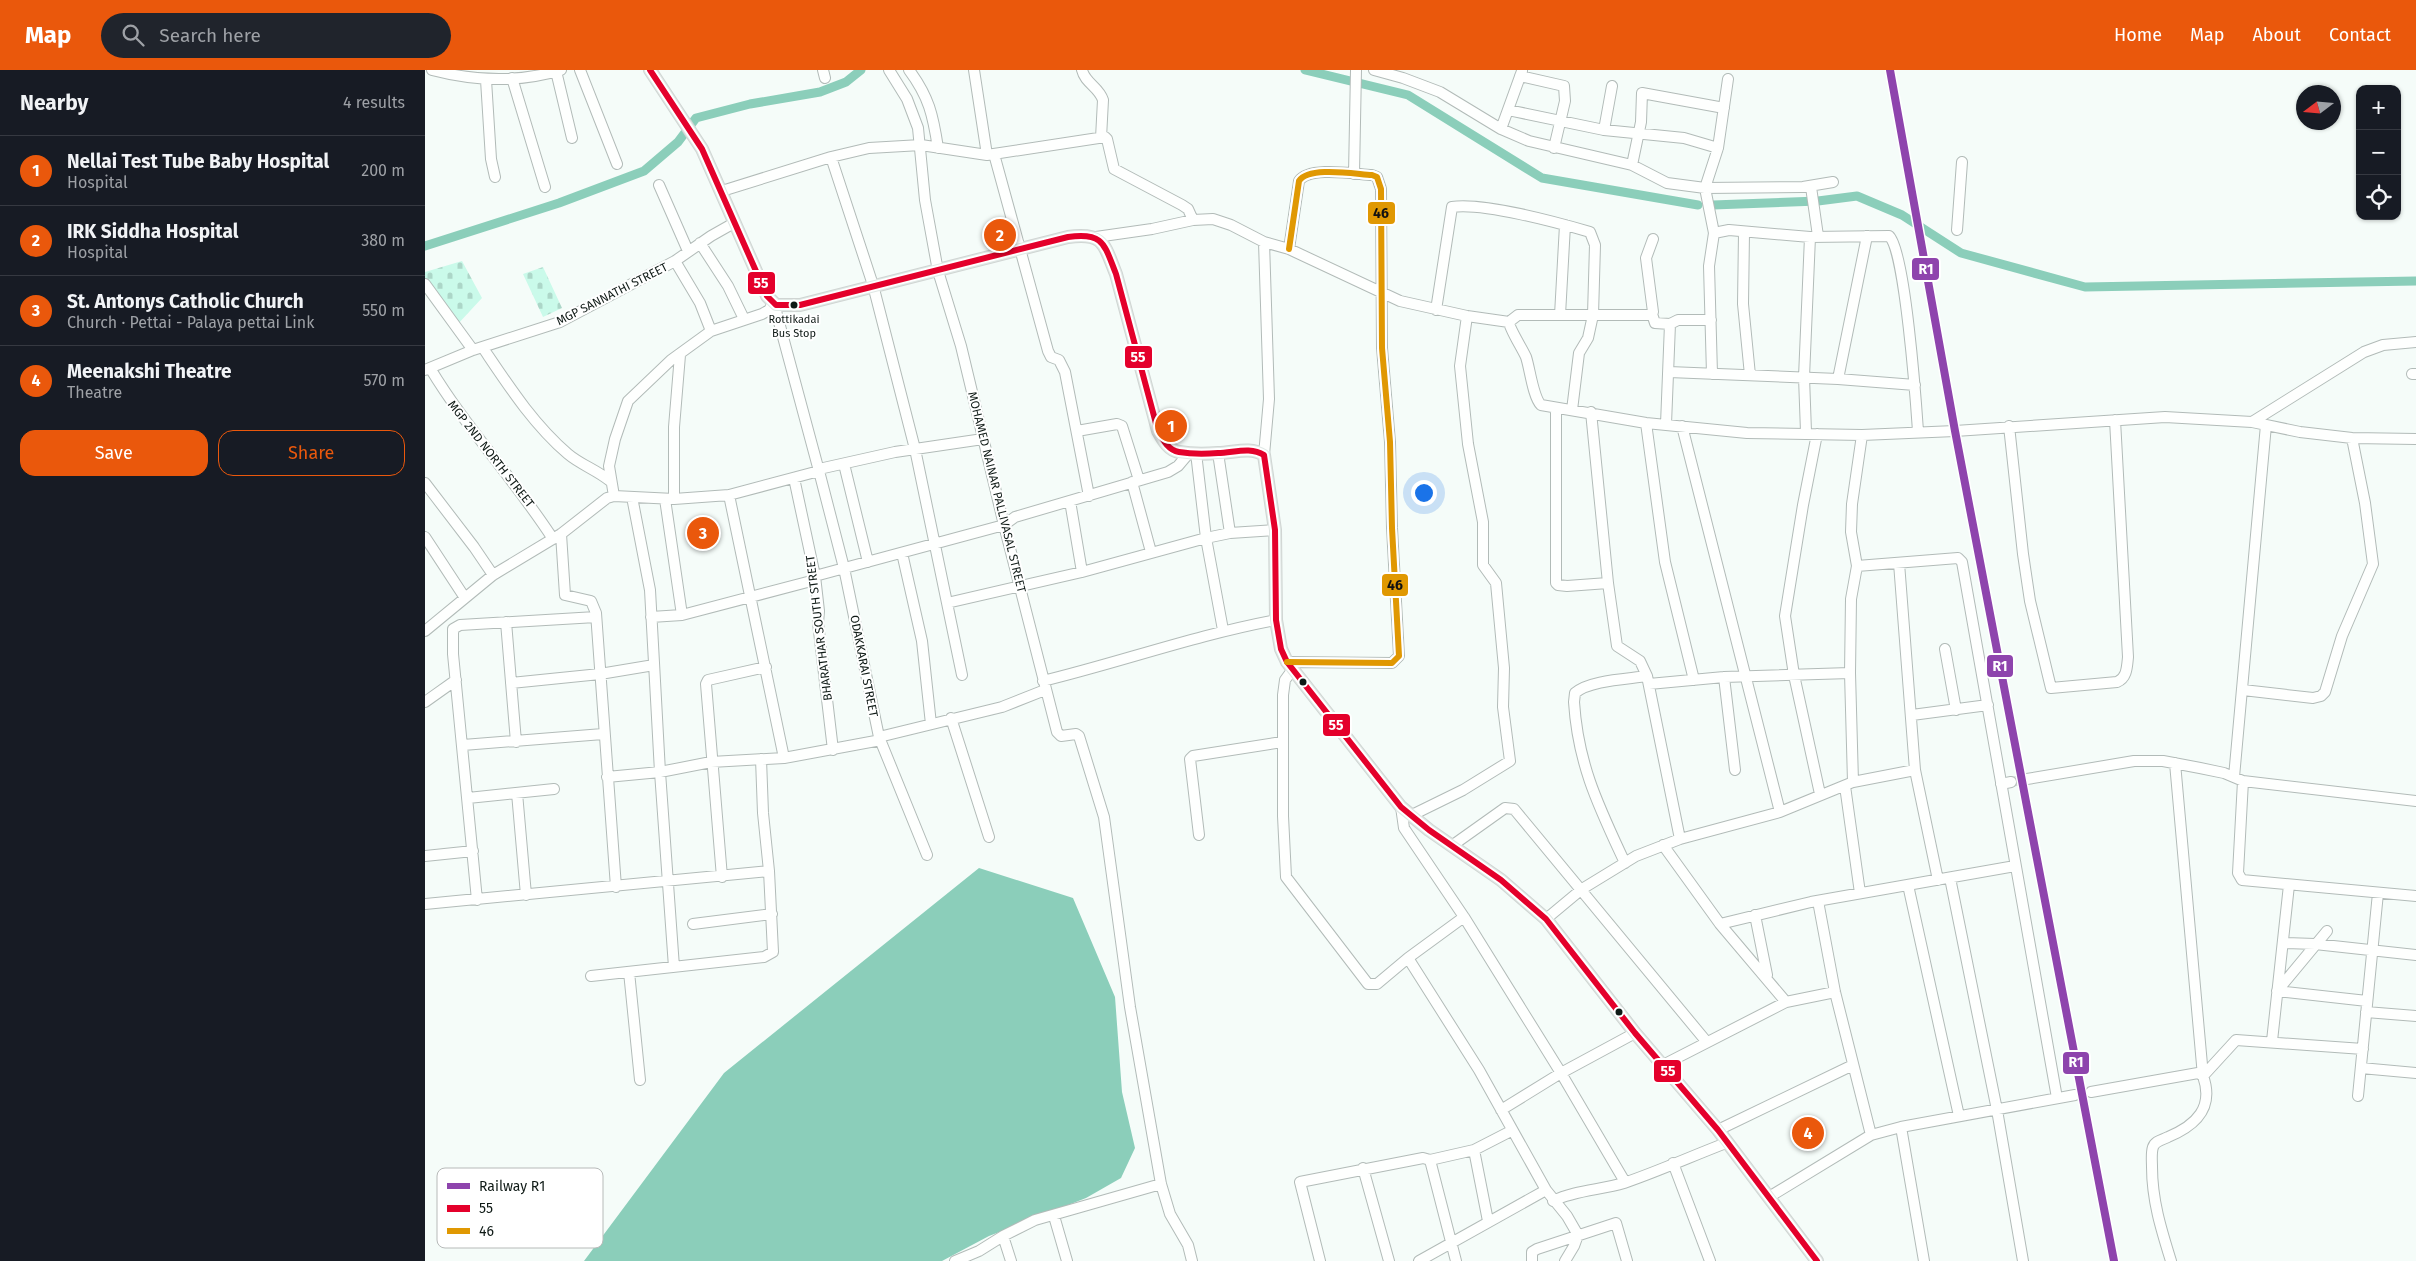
<!DOCTYPE html>
<html lang="en">
<head>
<meta charset="utf-8">
<style>
  body { margin:0; font-family:"Fira Sans",sans-serif; background:#20242c; color:#f1f3f6 }
  .controls { position:absolute; right:15px; top:15px; display:grid; overflow:hidden; border-radius:10px; box-shadow:0 1px 4px #0004 }
  .controls button { width:45px; height:45px; display:grid; place-items:center; padding:0; border:0; border-bottom:1px solid #363941; background:#171b24; color:#f1f3f6; font:25px sans-serif }
  .compass { position:absolute; left:1871px; top:15px; width:45px; height:45px; border-radius:50%; background:#171b24; box-shadow:0 1px 4px #0004; rotate:254deg }
  .you { position:absolute; left:998px; top:422px; width:18px; height:18px; margin:-12px; border:4px solid #fff; border-radius:50%; background:#1a73e8; box-shadow:0 0 0 8px #1a73e833 }
  .badge { display:grid; place-items:center; width:32px; height:32px; border-radius:50%; background:#ea580c; color:#fff; font-size:16px; font-weight:700 }
  .pin { position:absolute; translate:-50% -50%; border:2px solid #fff; box-shadow:0 1px 5px #0006 }
  .list { margin:0; padding:0; list-style:none }
  h2 { display:flex; justify-content:space-between; align-items:center; height:65px; margin:0; padding:0 20px; font-size:21px }
  h2 small { font-size:16px; font-weight:400; color:#9ea1a6 }
  .list li { display:grid; grid-template-columns:32px 1fr auto; gap:15px; align-items:center; box-sizing:border-box; height:70px; padding:0 20px; border-top:1px solid #363941 }
  .list b { display:block; font-size:19px; white-space:nowrap }
  .list p { margin:0; font-size:16px; white-space:nowrap; color:#9ea1a6 }
  .list em { font-size:16px; font-style:normal; color:#9ea1a6 }
  .actions { display:flex; gap:10px; padding:15px 20px }
  .actions a { flex:1; padding:11px 0; border:1px solid #ea580c; border-radius:15px; text-align:center; font-size:18px; color:#ea580c }
  .actions .main { background:#ea580c; color:#fff }
  .icon { flex:none; width:28px; height:28px; fill:none; stroke:currentColor; stroke-width:2; stroke-linecap:round; stroke-linejoin:round }
  .map { position:relative; flex:none; width:1991px; height:1191px; overflow:hidden }
  header { display:flex; align-items:center; gap:30px; box-sizing:border-box; height:70px; padding:0 25px; background:#ea580c; color:#fff }
  header strong { font-size:24px }
  nav { display:flex; gap:28px; margin-inline-start:auto; font-size:18px }
  .search { width:350px; height:45px; background:#20242c; display:flex; align-items:center; gap:12px; box-sizing:border-box; padding:0 18px; border-radius:28px; color:#9ea1a6; font-size:19px }
  main { display:flex }
  aside { flex:1; background:#171b24 }
  .map>svg:first-child { display:block }
  .cemetery { fill:url(#cemetery-stones) }
  .water { fill:#8bceba }
  .lines { fill:none; stroke-linecap:round; stroke-linejoin:round }
  .canal { stroke:#8bceba; stroke-width:9 }
  .minor-tunnel { stroke:#d2dad7; stroke-width:10; stroke-dasharray:10 5; stroke-linecap:butt }
  .minor-casing { stroke:#b2bbb8; stroke-width:12 }
  .major-casing { stroke:#d0d5d3; stroke-width:14 }
  .minor { stroke:#fefffe; stroke-width:10 }
  .major { stroke:#e0e8e5; stroke-width:12 }
  .bus-1-casing { stroke:#fff; stroke-width:10 }
  .bus-2-casing { stroke:#fff; stroke-width:10 }
  .bus-1 { stroke:#e4002b; stroke-width:6 }
  .bus-2 { stroke:#e09802; stroke-width:6 }
  .rail-1-casing { stroke:#fff; stroke-width:11 }
  .rail-1 { stroke:#8e44ad; stroke-width:8 }
  .bus-dot { fill:#0f1a16; stroke:#fff; stroke-width:2 }
  .labels { text-anchor:middle; stroke-width:4; stroke-linejoin:round; paint-order:stroke }
  .bus-label { font-size:11px; fill:#0f1a16; stroke:#fff }
  .street-label { font-size:12px; fill:#0f1a16; stroke:#fff }
  .key { fill:#fff; stroke:#b7bab9; stroke-width:1 }
  .key-label { font-size:14px; fill:#0f1a16 }
  .line-badge { stroke:#fff; stroke-width:2 }
  .badge-label { font-size:14px; text-anchor:middle; font-weight:bold; fill:#fff }
  .pale-badge-label { font-size:14px; text-anchor:middle; font-weight:bold; fill:#111 }
</style>
</head>
<body>
<header>
<strong>Map</strong>
<div class="search"><svg class="icon" aria-label="search" viewBox="0 0 24 24"><circle cx="10" cy="10" r="6"/><path d="M15 15l6 6"/></svg>Search here</div>
<nav><a>Home</a><a>Map</a><a>About</a><a>Contact</a></nav>
</header>
<main>
<aside>
<h2>Nearby<small>4 results</small></h2>
<ul class="list">
<li><span class="badge">1</span><div><b>Nellai Test Tube Baby Hospital</b><p>Hospital</p></div><em>200 m</em></li>
<li><span class="badge">2</span><div><b>IRK Siddha Hospital</b><p>Hospital</p></div><em>380 m</em></li>
<li><span class="badge">3</span><div><b>St. Antonys Catholic Church</b><p>Church · Pettai - Palaya pettai Link</p></div><em>550 m</em></li>
<li><span class="badge">4</span><div><b>Meenakshi Theatre</b><p>Theatre</p></div><em>570 m</em></li>
</ul>
<div class="actions"><a class="main">Save</a><a>Share</a></div>
</aside>
<div class="map">
<svg width="1991" height="1191" viewBox="0 0 1991 1191">
  <defs>
    <pattern id="cemetery-stones" width="16" height="16" patternUnits="userSpaceOnUse" patternTransform="scale(1.25)"><rect width="16" height="16" fill="#cafaea"/><path d="M2 7V4a2 2 0 0 1 4 0v3zM10 15v-3a2 2 0 0 1 4 0v3z" fill="#acd6c8"/></pattern>
  </defs>
  <rect width="100%" height="100%" fill="#f5fcf9"/>
  <path class="cemetery" d="M37 191 57 228 32 255 0 210V202Z
    M118 197 137 238 118 247 98 204Z"/>
  <path class="water" d="M554 798 648 828 690 927 697 1022 710 1078 696 1108 661 1128 564 1166 517 1191H159L299 1003Z"/>
  <g class="lines">
    <path class="canal" d="M880 0 983 25 1117 108 1273 135
      M1288 135 1393 131 1432 126 1477 145 1536 183 1660 217 1991 211
      M0 176 134 133 219 101 253 72 271 48 325 34 395 22 421 12 436 0"/>
    <path class="minor-tunnel" d="M1586 712 1602 709"/>
    <g class="minor-casing">
      <path id="minor" d="M7 0C49 11 93 13 136 0
        M155 0 192 94
        M398 0 400 8
        M464 0 482 29 493 58 500 130 513 201 536 276 579 455 632 662 636 666 651 664 654 666 679 747 705 937 736 1114 745 1144 763 1175 767 1191
        M484 0C504 27 508 45 513 78
        M549 0 562 85
        M657 0C660 13 674 17 678 30L676 68
        M949 0 978 8 1015 22 1076 59 1104 71 1207 95 1242 113 1280 118 1378 117 1408 112
        M131 1 147 68
        M1095 6 1139 16 1140 31 1129 78
        M87 8 120 117
        M61 10 66 89 70 107
        M1083 40 1179 60 1259 68 1293 78
        M1076 59 1097 1
        M1179 60 1187 16
        M569 84 623 281 626 287 634 290 640 302 664 426
        M406 87 448 215 490 379 537 605
        M1207 95 1216 52 1217 23 1299 38
        M929 104 931 0
        M234 115 263 181
        M1386 117 1393 166
        M297 121 406 87 444 78 496 75 562 85 680 67 682 69 689 99 757 135 763 139 768 150
        M1532 160 1537 92
        M1289 163 1280 118 1293 78 1303 9
        M1319 163 1318 234 1325 305
        M671 167 727 159 768 150 788 149 806 155 839 172 864 179 975 231 1042 246 1084 252C1084 258 1097 278 1101 287 1105 299 1108 327 1116 335L1221 353 1322 363 1437 365 1530 361 1740 347 1827 352 1875 362 1927 368 1991 369
        M275 173 303 216 319 249
        M250 191 275 233 286 261
        M0 214 48 280
        M1011 240 1027 137C1057 132 1134 153 1165 162L1170 175 1168 245 1163 268 1154 283 1147 340
        M1227 244 1230 253 1245 254
        M1135 245 1140 155
        M1084 252 1093 245H1225L1228 242 1221 188 1228 169
        M58 278C83 315 108 354 143 384 156 395 172 400 185 411
        M5 298C41 358 90 410 128 469
        M0 300 48 280 135 252 250 191 286 166 309 153
        M1244 302 1413 309 1442 166
        M1287 304 1284 196 1289 163 1304 160 1385 167 1464 166C1480 179 1491 332 1493 361
        M1987 304H1991
        M1413 309 1490 315
        M1131 339V513L1133 515 1142 516 1183 513
        M1166 342 1183 513 1192 576 1215 591 1222 606 1255 769
        M1827 352 1939 282 1958 275 1991 272
        M1221 353 1240 492 1269 610
        M1241 354 1245 254 1253 250H1286
        M1257 356 1355 742
        M1584 356 1598 484 1605 531 1626 618 1692 612C1702 608 1702 597 1703 587L1690 350
        M652 361 692 354 697 356 714 410
        M1381 362 1379 307 1385 167
        M1392 364 1378 435 1360 546 1369 605 1395 724
        M771 383 781 468 798 560
        M793 383 805 463
        M839 385 844 329 839 172
        M419 394 443 492
        M394 399 470 382 558 369
        M394 401 419 498 454 667 502 785
        M369 408 390 506 394 541 393 553 408 680
        M707 412 726 482
        M0 413 49 477 68 505
        M304 425 359 688
        M189 426 184 396 190 369 203 331 246 290 286 261 337 244 344 240 348 233
        M207 427 225 520 235 702 249 897
        M240 429 257 545
        M249 429V357L255 285
        M645 431 657 502
        M136 464 140 525 166 531 171 543 191 817
        M0 467 40 528
        M477 483 497 571 506 654
        M1474 493 1490 700 1513 810
        M1432 496 1533 488 1537 492 1632 1028
        M390 506 579 455 590 447 743 402 753 396 764 383
        M522 533 657 502 781 468 805 463 850 460
        M226 547 257 545 390 510
        M81 552 91 672
        M0 561 68 505 136 464 182 428 189 426 249 429 304 425 394 401 351 241V235
        M1520 579 1531 640
        M862 592 967 593 974 586 967 458 965 372 957 278 956 119 952 107 947 105C929 104 884 96 874 111L864 179
        M868 599 860 610 858 625V746L861 807 943 914H952L983 888
        M1299 607 1310 700
        M618 611C696 592 771 565 851 550
        M86 613 175 604 229 595
        M1224 614 1299 607 1425 603
        M1818 620 1888 628 1896 626 1900 622 1917 566 1948 494 1940 433 1927 368
        M0 632 31 610
        M1487 645 1563 635
        M526 648 564 767
        M454 667 577 637 620 620
        M38 675 178 664
        M182 707 235 702 286 692 359 688 456 670
        M1809 707 1841 355
        M1602 709 1709 691H1738L1775 698 1799 703 1818 711 1991 731
        M1818 711 1813 803 1817 810 1991 826
        M1428 712 1490 700
        M1576 714 1586 712
        M1420 716 1435 823
        M92 723 101 825
        M43 728 129 719
        M976 737 979 758 1039 847 1136 1003 1200 1112
        M985 746 1038 720 1085 691 1078 637 1079 598 1071 513 1058 495V452L1043 374 1035 296 1042 246
        M774 765 765 689 768 686 857 672
        M1028 775 1080 738 1089 739 1281 971
        M1238 775 1295 854 1361 932
        M0 786 48 781
        M1200 793C1174 737 1153 695 1149 632L1150 623C1164 610 1204 609 1222 606
        M297 807 281 614 283 610 341 597
        M1525 808 1572 1040 1598 1191
        M1483 815 1534 1046
        M52 830 28 584V559L35 555 171 547
        M1393 831 1410 922 1446 1065
        M0 834 344 801
        M1330 845 1342 905
        M1039 847 983 888 1054 1000 1121 1120
        M1121 849 1157 819 1211 786 1255 769 1355 742 1428 712 1425 603 1426 529 1432 496 1426 462 1427 434 1437 365
        M268 854 347 844
        M1295 854 1386 832 1590 796
        M1858 873 1890 874 1991 885
        M204 902 215 1010
        M166 906 339 887 348 882 344 801 338 743 336 689
        M1853 920 1902 861
        M1852 921 1942 931
        M1941 942 1991 946
        M1847 971 1864 815
        M1238 995 1361 932 1410 922
        M1936 998 1991 1003
        M1778 1006 1811 970 1938 979
        M1666 1022 1773 1003 1778 1006
        M1933 1026 1953 823
        M1076 1040 1136 1003 1210 963
        M1476 1057 1499 1191
        M1293 1060 1428 995
        M1049 1080 1063 1151
        M1005 1090 1049 1080 1086 1061
        M1248 1093 1285 1191
        M938 1098 964 1191
        M1344 1127 1446 1065 1476 1057 1650 1025
        M1128 1131C1150 1120 1176 1120 1199 1113 1234 1101 1267 1086 1301 1073
        M629 1146 642 1191
        M578 1166 610 1150 736 1114
        M530 1191 554 1181 578 1166 586 1191
        M895 1191 875 1112 998 1088 1005 1090 1031 1191
        M994 1191 1121 1120 1142 1146 1153 1165 1149 1176 1140 1191
        M1107 1191V1182L1112 1179 1191 1153 1202 1191
        M1746 1191C1736 1159 1727 1130 1727 1097 1727 1091 1726 1083 1728 1077 1730 1071 1737 1070 1743 1067 1772 1055 1789 1037 1778 1006L1750 693"/>
    </g>
    <g class="major-casing">
      <path id="major" d="M225 0 277 79 342 226 351 235H375L643 167C679 162 679 174 691 204L733 361C738 370 743 380 754 382 766 384 780 384 793 383 808 383 825 376 839 385L850 460 851 550 856 579 862 592 976 737 1004 760 1076 810 1121 849 1210 963 1293 1060 1392 1191"/>
    </g>
    <use href="#minor" class="minor"/>
    <use href="#major" class="major"/>
    <g class="bus-1-casing">
      <path id="bus-1" d="M225 0 277 79 342 226 351 235H375L643 167C679 162 679 174 691 204L733 361C738 370 743 380 754 382 766 384 780 384 793 383 808 383 825 376 839 385L850 460 851 550 856 579 862 592 976 737 1004 760 1076 810 1121 849 1210 963 1293 1060 1392 1191"/>
    </g>
    <g class="bus-2-casing">
      <path id="bus-2" d="M862 592 967 593 974 586 967 458 965 372 957 278 956 119 952 107 947 105C929 104 884 96 874 111L864 179"/>
    </g>
    <use href="#bus-1" class="bus-1"/>
    <use href="#bus-2" class="bus-2"/>
    <g class="rail-1-casing">
      <path id="rail-1" d="M1465 0 1530 361 1689 1191"/>
    </g>
    <use href="#rail-1" class="rail-1"/>
  </g>
  <g class="bus-dot">
    <circle cx="369" cy="235" r="4.5"/>
    <circle cx="878" cy="612" r="4.5"/>
    <circle cx="1194" cy="942" r="4.5"/>
  </g>
  <g class="labels">
    <g class="bus-label">
      <text x="369" y="253">Rottikadai<tspan x="369" dy="14">Bus Stop</tspan></text>
    </g>
    <g class="street-label">
      <text transform="translate(187 224) rotate(-27)" y="4">MGP SANNATHI STREET</text>
      <text transform="translate(66 384) rotate(52)" y="4">MGP 2ND NORTH STREET</text>
      <text transform="translate(572 422) rotate(76)" y="4">MOHAMED NAINAR PALLIVASAL STREET</text>
      <text transform="translate(394 558) rotate(-97)" y="4">BHARATHAR SOUTH STREET</text>
      <text transform="translate(439 596) rotate(79)" y="4">ODAKKARAI STREET</text>
    </g>
  </g>
  <rect x="12" y="1098" width="166" height="80" rx="8" class="key"/>
  <rect x="22" y="1113" width="23" height="6" fill="#8e44ad"/>
  <rect x="22" y="1135" width="23" height="7" fill="#e4002b"/>
  <rect x="22" y="1158" width="23" height="6" fill="#e09802"/>
  <g class="key-label">
    <text x="54" y="1121">Railway R1</text>
    <text x="54" y="1143">55</text>
    <text x="54" y="1166">46</text>
  </g>
  <g class="line-badge">
    <rect x="942" y="131" width="29" height="24" rx="5" fill="#e09802"/>
    <rect x="1486" y="187" width="29" height="24" rx="5" fill="#8e44ad"/>
    <rect x="322" y="201" width="29" height="24" rx="5" fill="#e4002b"/>
    <rect x="699" y="275" width="29" height="24" rx="5" fill="#e4002b"/>
    <rect x="956" y="503" width="28" height="24" rx="5" fill="#e09802"/>
    <rect x="1561" y="584" width="28" height="24" rx="5" fill="#8e44ad"/>
    <rect x="897" y="643" width="29" height="24" rx="5" fill="#e4002b"/>
    <rect x="1637" y="981" width="28" height="24" rx="5" fill="#8e44ad"/>
    <rect x="1228" y="989" width="29" height="24" rx="5" fill="#e4002b"/>
  </g>
  <g class="badge-label">
    <text x="1501" y="204">R1</text>
    <text x="336" y="218">55</text>
    <text x="713" y="292">55</text>
    <text x="1575" y="601">R1</text>
    <text x="911" y="660">55</text>
    <text x="1651" y="997">R1</text>
    <text x="1243" y="1006">55</text>
  </g>
  <g class="pale-badge-label">
    <text x="956" y="148">46</text>
    <text x="970" y="520">46</text>
  </g>
</svg>
<div class="controls">
<button>+</button>
<button>−</button>
<button><svg class="icon" aria-label="locate" viewBox="0 0 24 24"><circle cx="12" cy="12" r="6"/><path d="M12 2v4M12 18v4M2 12h4M18 12h4"/></svg></button>
</div>
<svg class="compass" viewBox="-18 -18 36 36"><path d="M0-13l5 13h-10z" fill="#e53935"/><path d="M0 13l5-13h-10z" fill="#9ea1a6"/></svg>
<div class="you"></div>
<div class="pin badge" style="left:746px;top:356px">1</div>
<div class="pin badge" style="left:575px;top:165px">2</div>
<div class="pin badge" style="left:278px;top:463px">3</div>
<div class="pin badge" style="left:1383px;top:1063px">4</div>
</div>
</main>
</body>
</html>
